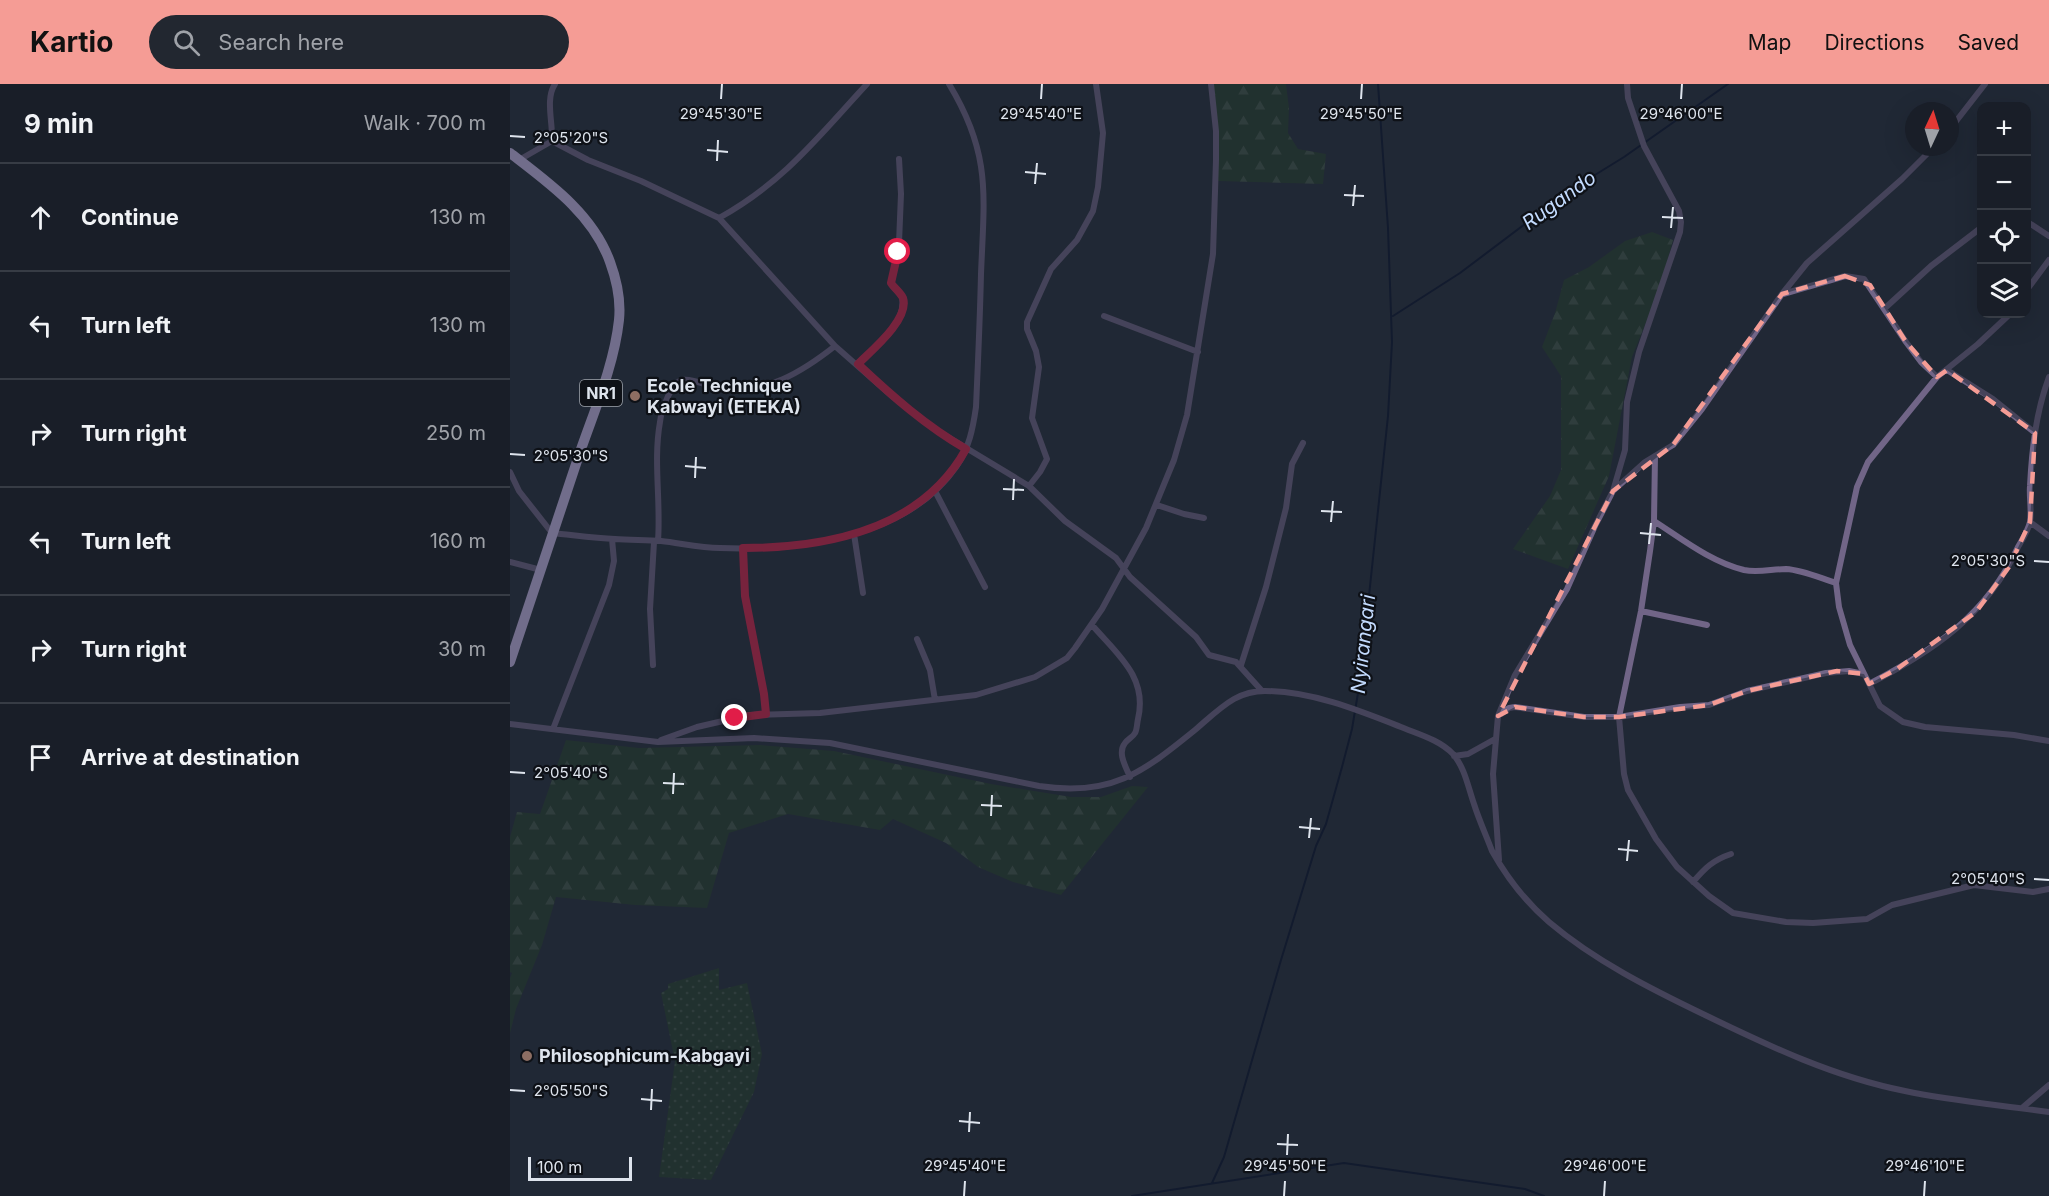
<!DOCTYPE html>
<html lang="en">
<head>
<meta charset="utf-8">
<style>
  body { margin:0; font-family:Inter,sans-serif; background:#222730; color:#f1f3f6 }
  .controls { position:absolute; right:18px; top:18px; display:grid; overflow:hidden; border-radius:12px; box-shadow:0 6px 24px #0002 }
  .controls button { width:54px; height:54px; display:grid; place-items:center; padding:0; border:0; border-bottom:2px solid #373c45; background:#191e28; color:#f1f3f6; font:30px sans-serif }
  .compass { position:absolute; left:1395px; top:18px; width:54px; height:54px; border-radius:50%; background:#191e28; box-shadow:0 6px 24px #0002; rotate:4deg }
  .scale { position:absolute; left:18px; bottom:15px; width:104px; box-sizing:border-box; padding-left:6px; border:3px solid #dee4ed; border-top:0; font-size:16px; line-height:21px; white-space:nowrap; color:#dee4ed; -webkit-text-stroke:4px #0e1117; paint-order:stroke }
  .stop { position:absolute; width:18px; height:18px; margin:-14px; border:4px solid #e11d48; border-radius:50%; background:#fff }
  .stop.end { background:#e11d48; border-color:#fff; box-shadow:0 2px 6px #0008 }
  .list { margin:0; padding:0; list-style:none }
  h2 { display:flex; justify-content:space-between; align-items:center; height:78px; margin:0; padding:0 24px; font-size:26px }
  h2 small { font-size:20px; font-weight:400; color:#9fa2a8 }
  .list li { display:grid; grid-template-columns:39px 1fr auto; gap:18px; align-items:center; box-sizing:border-box; height:108px; padding:0 24px; border-top:2px solid #373c45 }
  .list b { display:block; font-size:22px; white-space:nowrap }
  .list em { font-size:20px; font-style:normal; color:#9fa2a8 }
  .icon { flex:none; width:33px; height:33px; fill:none; stroke:currentColor; stroke-width:2; stroke-linecap:round; stroke-linejoin:round }
  .map { position:relative; flex:none; width:1539px; height:1112px; overflow:hidden }
  header { display:flex; align-items:center; gap:36px; box-sizing:border-box; height:84px; padding:0 30px; background:#f59c95; color:#111 }
  header strong { font-size:28px }
  nav { display:flex; gap:33px; margin-inline-start:auto; font-size:21px }
  .search { width:420px; height:54px; background:#222730; display:flex; align-items:center; gap:15px; box-sizing:border-box; padding:0 21px; border-radius:33px; color:#9fa2a8; font-size:22px }
  main { display:flex }
  aside { flex:1; background:#191e28 }
  .map>svg:first-child { display:block }
  .grass { fill:url(#grass-dots) }
  .forest { fill:url(#forest-firs) }
  .lines { fill:none; stroke-linecap:round; stroke-linejoin:round }
  .stream { stroke:#000c27; stroke-width:2 }
  .street { stroke:#716587; stroke-width:6 }
  .highway { stroke:#d2c0f3; stroke-width:10 }
  .route { stroke:#e11d48; stroke-width:8 }
  .marked { fill:none; stroke:#f59c95; stroke-width:4.5; stroke-dasharray:12 8; stroke-linejoin:round }
  .ticks { fill:none; stroke:#dee4ed; stroke-width:2 }
  .education-dot { fill:#8d6e63; stroke:#0e1117; stroke-width:2 }
  .labels { text-anchor:middle; stroke-width:4.5; stroke-linejoin:round; paint-order:stroke }
  .shield { fill:#0e1117; stroke:#a0a5ad; stroke-width:1.5 }
  .shield-label { font-size:16px; font-weight:bold; fill:#dee4ed }
  .poi-label { font-size:18px; font-weight:bold; fill:#dee4ed; stroke:#0e1117; text-anchor:start }
  .water-label { font-size:20px; font-style:italic; fill:#c3dbfe; stroke:#0e1117 }
  .ticks-label { font-size:15px; text-anchor:middle; fill:#dee4ed; stroke:#0e1117; stroke-width:4.5; stroke-linejoin:round; paint-order:stroke }
</style>
</head>
<body>
<header>
<strong>Kartio</strong>
<div class="search"><svg class="icon" aria-label="search" viewBox="0 0 24 24"><circle cx="10" cy="10" r="6"/><path d="M15 15l6 6"/></svg>Search here</div>
<nav><a>Map</a><a>Directions</a><a>Saved</a></nav>
</header>
<main>
<aside>
<h2>9 min<small>Walk · 700 m</small></h2>
<ul class="list">
<li><svg class="icon" aria-label="ahead" viewBox="0 0 24 24"><path d="M12 20V5M6 11l6-6 6 6"/></svg><div><b>Continue</b></div><em>130 m</em></li>
<li><svg class="icon" aria-label="left" viewBox="0 0 24 24"><path d="M17 20v-9H6M10 6l-5 5 5 5"/></svg><div><b>Turn left</b></div><em>130 m</em></li>
<li><svg class="icon" aria-label="right" viewBox="0 0 24 24"><path d="M7 20v-9h11M14 6l5 5-5 5"/></svg><div><b>Turn right</b></div><em>250 m</em></li>
<li><svg class="icon" aria-label="left" viewBox="0 0 24 24"><path d="M17 20v-9H6M10 6l-5 5 5 5"/></svg><div><b>Turn left</b></div><em>160 m</em></li>
<li><svg class="icon" aria-label="right" viewBox="0 0 24 24"><path d="M7 20v-9h11M14 6l5 5-5 5"/></svg><div><b>Turn right</b></div><em>30 m</em></li>
<li><svg class="icon" aria-label="arrive" viewBox="0 0 24 24"><path d="M6 21V4h12l-3 4 3 4H6"/></svg><div><b>Arrive at destination</b></div></li>
</ul>
</aside>
<div class="map">
<svg width="1539" height="1112" viewBox="0 0 1539 1112">
  <defs>
    <pattern id="grass-dots" width="8" height="8" patternUnits="userSpaceOnUse" patternTransform="scale(1.5)"><rect width="8" height="8" fill="#233c28"/><path d="M2 2h.1M6 6h.1" fill="none" stroke="#425848" stroke-width="1.8" stroke-linecap="round"/></pattern>
    <pattern id="forest-firs" width="22" height="20" patternUnits="userSpaceOnUse" patternTransform="scale(1.5)"><rect width="22" height="20" fill="#233c28"/><path d="M5 1l3.5 6h-7zM16 11l3.5 6h-7z" fill="#425848"/></pattern>
  </defs>
  <rect width="100%" height="100%" fill="#212835"/>
  <path class="grass" d="M209 884V906L237 899 252 970 244 1008 201 1096 149 1093 165 977 151 909 158 905V900Z"/>
  <path class="forest" d="M703 0H776L779 24 778 49 788 65 816 70 813 100 708 97Z
    M1142 148 1163 156 1149 206 1122 273 1099 392 1058 485 1003 465 1040 412 1051 386V292L1032 263 1045 229 1054 196 1079 183 1115 157Z
    M56 656 129 664 250 661 324 667 481 700 561 713H591L622 702 638 703 551 811 503 798 468 783 436 759 383 735 370 746 278 730 219 749 197 824 125 821 46 813 32 861 6 925 0 949V894L2 889 0 888V753L7 728 30 730Z"/>
  <g class="lines">
    <path class="stream" d="M883 232 950 189 1059 107 1114 73 1218 0
      M702 1099 714 1073 771 876 806 762 816 740 832 683 842 645 850 597 878 332 882 258 878 144 868 0
      M622 1112 834 1079 1015 1105 1034 1112"/>
    <path class="street" d="M1440 45 1475 0
      M42 57C43 38 35 15 45 0
      M9 76 42 57 78 76 131 97 209 134 325 262 383 313 423 344 519 402 555 437 606 474 620 493 686 553 699 571 726 578 752 607
      M209 134C274 98 308 53 357 0
      M1516 137 1539 152
      M1516 207 1539 176
      M1273 210 1335 192 1354 195 1396 258 1411 278 1427 293
      M1374 225 1421 182 1472 143
      M1500 230 1468 260 1427 293 1358 378 1347 403 1326 499 1329 523 1340 561 1370 622 1393 638 1415 643 1504 651 1539 657
      M594 232 688 268
      M348 280C365 264 397 240 392 213L383 202 381 198 387 176 389 159 391 110 389 75
      M1437 286 1483 315 1525 349
      M1145 372 1144 437 1140 467 1131 527 1109 633 1114 690 1118 706 1146 755 1167 783 1199 812 1223 829 1276 838 1303 839 1357 835 1382 821 1464 801 1523 808 1539 805
      M0 388 9 407 42 449C63 451 84 454 105 455 120 456 136 456 151 457 170 459 190 464 210 464 289 467 397 454 446 383 459 365 463 344 466 323 468 279 470 234 471 190 474 112 482 71 439 0
      M519 402 530 388 537 375 522 334 529 283 526 267 517 245V238L541 185 567 156 583 127 588 103 593 49 586 0
      M1104 406 1135 378 1163 361 1192 325 1272 210 1297 179 1392 95 1424 63
      M425 407 475 503
      M647 421 674 430 694 434
      M1144 437C1172 455 1201 478 1234 486 1248 489 1262 485 1276 485 1293 486 1310 494 1326 499
      M1520 438 1539 452
      M344 450 353 509
      M148 457C151 417 143 377 150 338 151 328 161 297 173 296 183 294 202 304 213 305 256 310 292 288 325 262
      M233 464 235 512 254 610 256 630
      M0 478 31 486
      M1131 527 1197 541
      M582 541C607 570 638 593 628 635 627 639 627 646 625 649 623 653 618 655 615 659 607 669 616 683 620 693
      M407 555 420 586 425 616
      M143 581 140 525 144 458
      M731 581 756 503 776 424 782 380 793 359
      M1359 600C1423 567 1477 531 1508 463 1512 456 1518 447 1520 438 1522 427 1519 413 1520 402 1522 364 1526 328 1539 293
      M991 630 999 624 1005 623 1074 633H1109L1170 623 1199 621 1237 607 1316 589 1339 587 1354 590
      M0 640 148 658 244 654 320 659 529 702C601 713 632 689 685 646 698 635 710 623 724 615 733 610 745 607 755 607 801 607 848 626 891 643 908 650 930 656 943 670 955 684 958 703 964 720 969 736 976 751 982 767 996 792 1017 819 1039 838 1085 877 1141 905 1195 931 1259 962 1324 993 1395 1007 1442 1017 1491 1021 1539 1028
      M43 645 99 501 104 477 102 455
      M151 656 187 643 239 631 310 629 466 611 525 593 557 574 565 564 592 525 636 444 664 376 677 331 703 170 706 76V47L701 0
      M944 672 958 670 985 655
      M989 776 983 690 988 632 1005 591 1057 505 1085 442 1103 407 1115 366 1117 318 1129 268 1170 148 1171 138 1169 127 1134 62 1118 14 1117 0
      M1183 798C1195 784 1203 776 1221 770
      M1512 1024 1539 1001"/>
    <path class="highway" d="M0 69C39 99 83 130 100 178 107 197 111 216 109 236 104 282 84 327 69 371 46 440 23 509 0 578"/>
  </g>
  <g class="lines">
    <path class="route" d="M225 634 256 630 254 610 235 512 233 464C317 464 412 445 456 365 416 342 382 312 348 280 361 267 400 235 393 214 390 208 384 204 381 199L388 168"/>
  </g>
  <path d="M0 0H1539V1112H0ZM1335 192 1360 201 1396 258 1427 293 1437 286 1525 349 1520 438 1499 483 1466 528 1387 585 1359 600 1354 590 1327 587 1237 607 1199 621 1109 633H1074L1005 623 988 632 1103 407 1163 361 1272 210Z" fill="#212835" fill-opacity=".55" fill-rule="evenodd"/>
  <path class="marked" d="M1335 192 1360 201 1396 258 1427 293 1437 286 1525 349 1520 438 1499 483 1466 528 1387 585 1359 600 1354 590 1327 587 1237 607 1199 621 1109 633H1074L1005 623 988 632 1103 407 1163 361 1272 210Z"/>
  <path class="ticks" d="M211 15 212 0M531 15 532 0M851 15 852 0M1171 15 1172 0M0 52 15 53M197 66 218 68M207 77 208 56M515 88 536 90M525 100 527 79M834 111 854 112M843 122 845 101M1152 133 1173 134M1161 144 1163 123M0 370 15 371M175 382 196 384M185 394 186 373M493 405 514 406M503 416 504 395M811 427 832 428M821 438 823 417M1130 449 1151 451M1139 460 1141 439M1524 477 1539 478M0 688 15 689M153 699 174 700M163 710 164 689M471 721 492 722M481 732 482 711M789 743 810 745M799 754 801 734M1108 765 1128 767M1117 777 1119 756M1524 795 1539 796M0 1006 15 1007M131 1015 152 1017M141 1026 142 1005M449 1037 470 1039M459 1048 460 1028M767 1060 788 1061M777 1071 778 1050M454 1112 455 1097M774 1112 775 1097M1094 1112 1095 1097M1414 1112 1415 1097"/>
  <g class="education-dot">
    <circle cx="125" cy="312" r="6"/>
    <circle cx="17" cy="972" r="6"/>
  </g>
  <g class="labels">
    <rect class="shield" x="70" y="296" width="42" height="26" rx="4.5"/>
    <g class="shield-label">
      <text x="91" y="315">NR1</text>
    </g>
    <g class="poi-label">
      <text x="137" y="308">Ecole Technique<tspan x="137" dy="21">Kabwayi (ETEKA)</tspan></text>
      <text x="29" y="978">Philosophicum-Kabgayi</text>
    </g>
    <g class="water-label">
      <text transform="translate(1049 116) rotate(-36)" y="7">Rugando</text>
      <text transform="translate(853 560) rotate(-84)" y="7">Nyirangari</text>
    </g>
  </g>
  <g class="ticks-label">
    <text x="211" y="35">29°45'30"E</text>
    <text x="531" y="35">29°45'40"E</text>
    <text x="851" y="35">29°45'50"E</text>
    <text x="1171" y="35">29°46'00"E</text>
    <text x="61" y="59">2°05'20"S</text>
    <text x="61" y="377">2°05'30"S</text>
    <text x="1478" y="482">2°05'30"S</text>
    <text x="61" y="694">2°05'40"S</text>
    <text x="1478" y="800">2°05'40"S</text>
    <text x="61" y="1012">2°05'50"S</text>
    <text x="455" y="1087">29°45'40"E</text>
    <text x="775" y="1087">29°45'50"E</text>
    <text x="1095" y="1087">29°46'00"E</text>
    <text x="1415" y="1087">29°46'10"E</text>
  </g>
</svg>
<div class="controls">
<button>+</button>
<button>−</button>
<button><svg class="icon" aria-label="locate" viewBox="0 0 24 24"><circle cx="12" cy="12" r="6"/><path d="M12 2v4M12 18v4M2 12h4M18 12h4"/></svg></button>
<button><svg class="icon" aria-label="layers" viewBox="0 0 24 24"><path d="M12 4l9 5-9 5-9-5zM3 14l9 5 9-5"/></svg></button>
</div>
<svg class="compass" viewBox="-18 -18 36 36"><path d="M0-13l5 13h-10z" fill="#e53935"/><path d="M0 13l5-13h-10z" fill="#9fa2a8"/></svg>
<div class="scale">100 m</div>
<div class="stop" style="left:388px;top:168px"></div>
<div class="stop end" style="left:225px;top:634px"></div>
</div>
</main>
</body>
</html>
